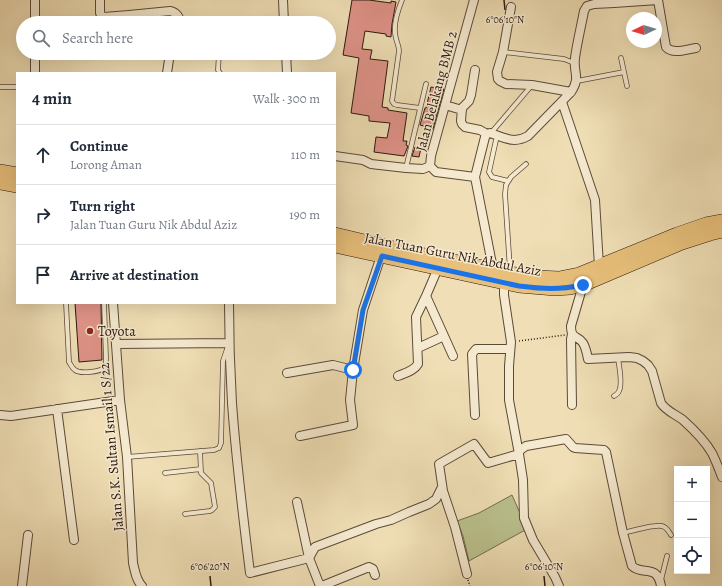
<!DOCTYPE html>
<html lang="en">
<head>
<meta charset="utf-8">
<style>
  body { margin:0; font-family:Alegreya,serif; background:#f2f2f3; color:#1f2937 }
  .controls { position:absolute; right:12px; bottom:12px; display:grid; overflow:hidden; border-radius:0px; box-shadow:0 4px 16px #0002 }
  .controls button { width:36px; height:36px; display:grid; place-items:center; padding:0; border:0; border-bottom:1px solid #e0e1e3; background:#fff; color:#1f2937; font:20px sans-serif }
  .compass { position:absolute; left:626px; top:12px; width:36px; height:36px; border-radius:50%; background:#fff; box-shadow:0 4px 16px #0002; rotate:266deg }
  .stop { position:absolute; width:12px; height:12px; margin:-9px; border:3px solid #1a73e8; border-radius:50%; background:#fff }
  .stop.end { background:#1a73e8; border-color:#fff; box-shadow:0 1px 4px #0008 }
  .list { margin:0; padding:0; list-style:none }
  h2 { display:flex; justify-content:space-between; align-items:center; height:52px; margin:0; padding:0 16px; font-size:17px }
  h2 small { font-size:13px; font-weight:400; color:#747a83 }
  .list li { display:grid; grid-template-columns:26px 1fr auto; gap:12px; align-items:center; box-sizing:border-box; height:60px; padding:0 16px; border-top:1px solid #e0e1e3 }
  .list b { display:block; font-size:15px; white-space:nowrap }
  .list p { margin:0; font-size:13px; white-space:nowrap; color:#747a83 }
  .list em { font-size:13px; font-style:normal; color:#747a83 }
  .icon { flex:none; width:22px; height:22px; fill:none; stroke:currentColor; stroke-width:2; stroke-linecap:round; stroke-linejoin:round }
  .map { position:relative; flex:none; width:722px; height:586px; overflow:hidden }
  .search { position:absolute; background:#fff; box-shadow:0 4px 16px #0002; left:16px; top:16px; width:320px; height:44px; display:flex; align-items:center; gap:10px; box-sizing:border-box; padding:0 14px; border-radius:22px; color:#747a83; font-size:15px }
  .panel { position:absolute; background:#fff; box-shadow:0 4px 16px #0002; left:16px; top:72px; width:320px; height:232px; border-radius:0px }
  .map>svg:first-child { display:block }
  .green { fill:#bac18d; stroke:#726c4e }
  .building { fill:#e09389; stroke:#2a180f }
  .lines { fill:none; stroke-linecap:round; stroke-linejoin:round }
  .service-casing { stroke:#5c4a39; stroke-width:5.5 }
  .minor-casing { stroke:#5c4a39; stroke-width:10 }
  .primary-casing { stroke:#2a180f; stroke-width:14 }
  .path { stroke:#2a180f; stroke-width:1.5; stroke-dasharray:1 2; stroke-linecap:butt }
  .service { stroke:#f5ead0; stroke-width:4 }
  .minor { stroke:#f5ead0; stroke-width:8 }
  .primary { stroke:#e8c07b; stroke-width:13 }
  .route { stroke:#1a73e8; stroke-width:5 }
  .ticks { fill:none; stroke:#2a180f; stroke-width:1.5 }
  .poi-dot { fill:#8f2418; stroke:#f5ead0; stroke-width:1.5 }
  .labels { text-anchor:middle; stroke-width:3; stroke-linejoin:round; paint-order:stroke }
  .street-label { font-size:14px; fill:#2a180f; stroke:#f5ead0 }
  .poi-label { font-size:14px; fill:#2a180f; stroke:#f5ead0; text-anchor:start }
  .ticks-label { font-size:10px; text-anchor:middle; fill:#2a180f; stroke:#f5ead0; stroke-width:3; stroke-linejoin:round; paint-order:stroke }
</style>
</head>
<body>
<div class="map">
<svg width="722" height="586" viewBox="0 0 722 586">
  <rect width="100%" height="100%" fill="#f0dfb6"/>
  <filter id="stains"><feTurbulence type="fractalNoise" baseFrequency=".005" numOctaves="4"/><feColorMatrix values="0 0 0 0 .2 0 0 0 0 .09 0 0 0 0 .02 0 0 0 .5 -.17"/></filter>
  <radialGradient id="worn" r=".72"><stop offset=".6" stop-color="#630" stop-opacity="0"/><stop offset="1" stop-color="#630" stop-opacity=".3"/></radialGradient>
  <path class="green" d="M512 495 527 529 469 561 463 536 457 521 479 513Z"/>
  <path class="building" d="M352 0H369L391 3V1L396 2 392 24 391 37 386 36V34L365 31 362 49 372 50 370 59 388 61 382 107 388 108V110L407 113 403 141H407L406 145 408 146 404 156 374 152 376 137 387 138 390 123 369 121V116L351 113 359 58 343 55Z
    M431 87 444 89 433 129 420 125 425 108H426Z
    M415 147 421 148 419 157 412 156Z
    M75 303H101L102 360 79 362Z"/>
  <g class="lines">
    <g class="service-casing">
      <path id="service" d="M402 0C398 10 394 22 395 32 395 39 399 45 399 51L392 101 394 104 397 105 420 108
        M503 52 564 59 574 63
        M219 53 218 70 220 73
        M621 58 627 86
        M577 81 624 72
        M0 87H17
        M491 133 532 85
        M496 140 489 172 492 177 508 181
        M406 168 426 84
        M510 270 505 194 506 185 511 177 526 164
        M66 303 69 362C71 365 72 368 75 370 80 374 99 372 104 368 106 365 106 362 106 358L104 303
        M614 396C617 394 618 394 619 391 623 384 619 366 618 358
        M127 457 214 450 219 448 221 443 223 361 227 349
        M165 473 201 469
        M185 514 210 511 212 510 215 507 211 483 201 473 200 451
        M623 533C631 531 655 524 662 526 667 527 669 532 671 535
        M661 580 667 556"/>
    </g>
    <g class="minor-casing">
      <path id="minor" d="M35 0V23
        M100 0V13L101 15 104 17 129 15 170 11C176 12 180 17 180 23
        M283 0 284 23
        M474 0 431 156 430 166 436 172 475 177
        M658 0 666 47C673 55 687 49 696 48
        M614 3 658 0
        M511 7 503 52 497 72 498 79 500 81 506 84 532 85 571 92
        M286 53 287 73
        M475 70 471 95 469 101 462 108 461 121 462 124 465 127 480 130 487 134
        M35 73V53
        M167 73 170 53
        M562 102 595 200 599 266
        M445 105 462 110
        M335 156 363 160 371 164 406 168 423 169 430 166
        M438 268 426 296 453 356
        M493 269 475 177 485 137 487 134 490 133C505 138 514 144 528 136L571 92C581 77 573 73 575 58 577 43 581 27 584 11L587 6 594 4 614 3 615 0
        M504 283V295L511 342 509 366V400L519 454 523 480 524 518 533 540 555 577 559 586
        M583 285 571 326C571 340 578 335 583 343 586 348 587 354 588 359L629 357 637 358 643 361 648 365 652 371 661 403C666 411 675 414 683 420 693 429 705 441 712 453 716 461 719 469 722 477
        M113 303 120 400 127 457 133 563C135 571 136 580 142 586
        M229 303C229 336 230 370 232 403 236 460 243 516 250 573L309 558 297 502
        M116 344 229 343
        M418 348 444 336
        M287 373 333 365 353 370
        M398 376C405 373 414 371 418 364L416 317 426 296
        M572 405 571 339 572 334
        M57 409 74 540
        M0 415 11 416 120 400
        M475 415 472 354 476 349H510
        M300 436 353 425 350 400 353 370 363 310 381 256
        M519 451 526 446 566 439 573 447 575 448 604 450 606 452 623 533 632 566C642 576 657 563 661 586
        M467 574 455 527 443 491 439 464 474 444 488 463 519 454
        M22 586 28 535
        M320 586 309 558 315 547 376 524 391 520 409 512 429 504 436 499 442 487
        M322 586 369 567 373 569 375 575"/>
    </g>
    <g class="primary-casing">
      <path id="primary" d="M0 171 17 174
        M0 183 17 186
        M335 234 411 252 516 274 537 277 559 278 579 274 677 234 706 224 722 221
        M335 246 519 286 555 289 570 288 583 285 682 243 710 234 722 231"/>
    </g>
    <path class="path" d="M519 341 565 335
      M468 580 470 586"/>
    <use href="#service" class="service"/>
    <use href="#minor" class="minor"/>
    <use href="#primary" class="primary"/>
  </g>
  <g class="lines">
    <path class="route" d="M353 370 363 310 382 256 519 286C543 289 559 290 583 285"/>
  </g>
  <path class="ticks" d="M504 0 505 10M210 576 211 586M544 576 545 586"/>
  <circle class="poi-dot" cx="90" cy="331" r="4"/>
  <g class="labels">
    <g class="street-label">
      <text transform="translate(436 91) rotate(-75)" y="5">Jalan Belakang BMB 2</text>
      <text transform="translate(453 254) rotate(11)" y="5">Jalan Tuan Guru Nik Abdul Aziz</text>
      <text transform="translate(111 447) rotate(-95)" y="5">Jalan S.K. Sultan Ismail 1 S/22</text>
    </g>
    <g class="poi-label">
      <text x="98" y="336">Toyota</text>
    </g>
  </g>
  <g class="ticks-label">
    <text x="505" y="23">6°06'10"N</text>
    <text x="210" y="570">6°06'20"N</text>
    <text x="544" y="570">6°06'10"N</text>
  </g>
  <rect width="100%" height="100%" filter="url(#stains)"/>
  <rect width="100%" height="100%" fill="url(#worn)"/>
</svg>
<div class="controls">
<button>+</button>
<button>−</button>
<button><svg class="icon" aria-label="locate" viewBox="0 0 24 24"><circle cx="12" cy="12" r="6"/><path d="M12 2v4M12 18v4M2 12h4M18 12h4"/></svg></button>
</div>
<svg class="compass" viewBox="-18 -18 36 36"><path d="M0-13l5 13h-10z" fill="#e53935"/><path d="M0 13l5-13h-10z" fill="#747a83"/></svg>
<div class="stop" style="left:353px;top:370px"></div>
<div class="stop end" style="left:583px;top:285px"></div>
<div class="search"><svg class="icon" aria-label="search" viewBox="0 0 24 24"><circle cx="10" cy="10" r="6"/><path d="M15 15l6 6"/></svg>Search here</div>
<section class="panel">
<h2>4 min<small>Walk · 300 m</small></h2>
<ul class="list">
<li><svg class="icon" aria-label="ahead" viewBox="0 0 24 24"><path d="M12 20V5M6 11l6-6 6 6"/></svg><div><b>Continue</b><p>Lorong Aman</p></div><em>110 m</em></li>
<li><svg class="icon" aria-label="right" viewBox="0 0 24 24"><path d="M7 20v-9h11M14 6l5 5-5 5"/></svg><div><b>Turn right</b><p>Jalan Tuan Guru Nik Abdul Aziz</p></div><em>190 m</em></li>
<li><svg class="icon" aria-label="arrive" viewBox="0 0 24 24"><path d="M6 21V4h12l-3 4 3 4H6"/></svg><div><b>Arrive at destination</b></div></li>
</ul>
</section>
</div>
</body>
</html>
